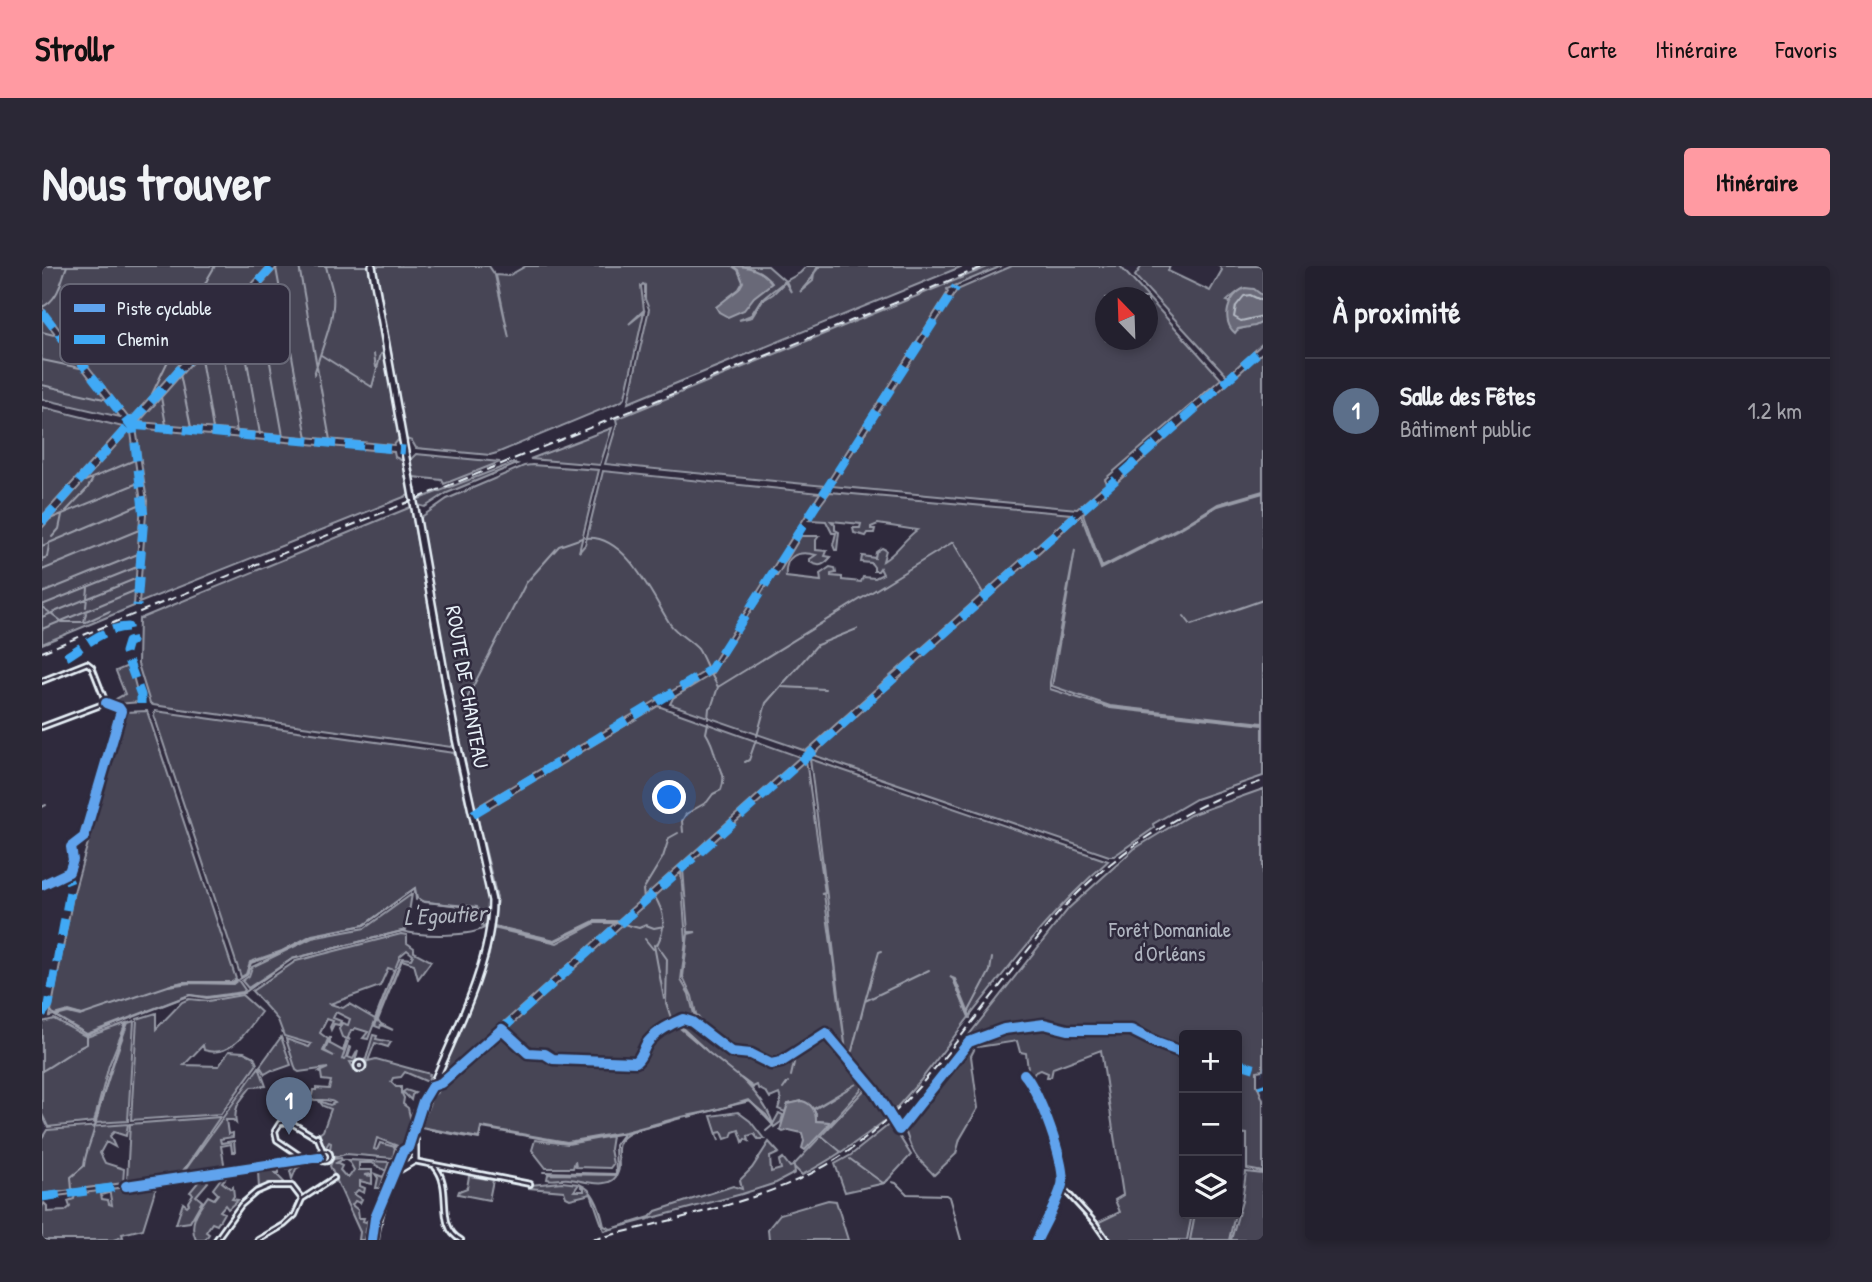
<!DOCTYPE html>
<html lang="fr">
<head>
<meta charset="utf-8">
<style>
  body { margin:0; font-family:"Patrick Hand",sans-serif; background:#2b2836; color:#f1f3f6 }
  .controls { position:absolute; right:21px; bottom:21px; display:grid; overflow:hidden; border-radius:7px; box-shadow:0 4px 10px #0003 }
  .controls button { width:63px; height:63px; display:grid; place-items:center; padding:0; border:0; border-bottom:2px solid #403e4a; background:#23202e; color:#f1f3f6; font:35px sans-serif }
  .compass { position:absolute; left:1053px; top:21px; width:63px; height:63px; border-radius:50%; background:#23202e; box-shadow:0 4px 10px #0003; rotate:337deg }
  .you { position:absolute; left:628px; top:532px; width:24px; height:24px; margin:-18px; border:5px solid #fff; border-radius:50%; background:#1a73e8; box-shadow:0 0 0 10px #1a73e833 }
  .badge { display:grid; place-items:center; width:46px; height:46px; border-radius:50%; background:#ff9aa2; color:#fff; font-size:23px; font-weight:700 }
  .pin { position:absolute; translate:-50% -58px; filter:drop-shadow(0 2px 4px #0008) }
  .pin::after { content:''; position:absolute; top:37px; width:24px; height:21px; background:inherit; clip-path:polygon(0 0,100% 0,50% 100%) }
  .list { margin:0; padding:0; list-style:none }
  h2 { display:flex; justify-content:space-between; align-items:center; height:91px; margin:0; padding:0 28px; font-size:30px }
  h2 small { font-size:23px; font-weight:400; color:#a3a3aa }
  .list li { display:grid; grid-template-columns:46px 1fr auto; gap:21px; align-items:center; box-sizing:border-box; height:105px; padding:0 28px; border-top:2px solid #403e4a }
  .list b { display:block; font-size:26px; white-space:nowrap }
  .list p { margin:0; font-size:23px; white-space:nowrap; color:#a3a3aa }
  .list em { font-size:23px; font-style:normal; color:#a3a3aa }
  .icon { flex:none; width:38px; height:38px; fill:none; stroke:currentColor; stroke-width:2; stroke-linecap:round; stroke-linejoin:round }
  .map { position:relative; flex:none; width:1221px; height:974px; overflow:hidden; border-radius:7px }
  header { display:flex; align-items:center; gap:42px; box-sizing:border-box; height:98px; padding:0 35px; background:#ff9aa2; color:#111 }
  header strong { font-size:33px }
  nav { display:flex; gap:38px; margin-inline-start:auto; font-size:24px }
  .intro { display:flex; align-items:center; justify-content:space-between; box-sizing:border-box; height:168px; padding:0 42px }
  h1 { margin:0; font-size:49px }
  .button { padding:18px 32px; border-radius:7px; background:#ff9aa2; color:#111; font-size:24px; font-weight:700 }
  main { display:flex; gap:42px; padding:0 42px }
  aside { flex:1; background:#23202e; border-radius:7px; box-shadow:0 4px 10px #0003 }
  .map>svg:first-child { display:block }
  .green { fill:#464455; stroke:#979aa6; stroke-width:2; fill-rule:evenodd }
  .water { fill:#696978; stroke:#9c9fab; stroke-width:2 }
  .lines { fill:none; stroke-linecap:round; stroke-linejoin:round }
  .shore { stroke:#b5bbc5; stroke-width:2 }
  .stream { stroke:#9c9fab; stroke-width:2 }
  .minor-casing { stroke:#e8f1f8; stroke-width:8 }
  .secondary-casing { stroke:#e8f1f8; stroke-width:10 }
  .minor { stroke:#2f2a3d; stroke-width:2.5 }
  .secondary { stroke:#2f2a3d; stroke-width:5 }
  .rail { stroke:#e8f1f8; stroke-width:2; stroke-dasharray:10 5; stroke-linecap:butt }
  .quiet { stroke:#3fa9f5; stroke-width:9; stroke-dasharray:18 9; stroke-linecap:butt }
  .cycleway-casing { stroke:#2f2a3d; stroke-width:15 }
  .cycleway { stroke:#60a3ed; stroke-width:10 }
  .labels { text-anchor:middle; stroke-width:5; stroke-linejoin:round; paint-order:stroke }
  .street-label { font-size:21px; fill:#e8f1f8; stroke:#2f2a3d }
  .park-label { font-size:21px; fill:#afb4bf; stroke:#2f2a3d }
  .water-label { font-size:23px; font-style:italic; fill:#afb4be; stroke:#2f2a3d }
  .key { fill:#2f2a3d; stroke:#666675; stroke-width:2 }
  .key-label { font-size:19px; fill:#e8f1f8 }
</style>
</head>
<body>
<header>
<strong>Strollr</strong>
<nav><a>Carte</a><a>Itinéraire</a><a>Favoris</a></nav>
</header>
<div class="intro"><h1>Nous trouver</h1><a class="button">Itinéraire</a></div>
<main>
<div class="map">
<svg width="1221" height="974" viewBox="0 0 1221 974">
  <rect width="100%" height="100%" fill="#2f2a3d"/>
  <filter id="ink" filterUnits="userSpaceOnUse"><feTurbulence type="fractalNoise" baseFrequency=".0143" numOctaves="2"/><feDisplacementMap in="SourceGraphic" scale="14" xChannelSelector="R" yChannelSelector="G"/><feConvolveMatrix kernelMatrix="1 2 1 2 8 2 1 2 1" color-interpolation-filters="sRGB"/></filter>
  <g filter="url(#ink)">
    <path class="green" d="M0 0H226L90 151H86L0 41Z
      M236 0H327L357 173 352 179 97 156Z
      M334 0H447L453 9 467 72 454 9 466 10 484 0H726L743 15 718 35 709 49 697 54 710 51 720 35 731 28 743 16 749 26 744 15 758 7 765 0H776L770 12 758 26 771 15 772 7 778 0H921L586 137 607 43 603 33V19L601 18 599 20 602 44 587 58 602 46 583 131 580 135 455 187 448 189 374 182 370 175 364 173Z
      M948 0H960L905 23 906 26 783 220 563 198 575 158 574 153Z
      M970 0H1078L1179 113 1063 213 1065 217 1035 243 789 220 915 24ZM1064 32H1106V74H1064Z
      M1100 0H1128L1126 5 1168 25 1180 4 1177 0H1221V30C1204 18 1199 22 1185 35L1188 36 1189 61 1195 64 1221 56V77L1185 110 1093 10Z
      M0 51 78 151 0 133Z
      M1221 86V225L1176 238 1142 259 1060 301 1041 248 1043 245Z
      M0 141 81 161 0 250Z
      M94 162 352 186 353 191 361 195 367 229 97 337 105 235Z
      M570 162 558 199 488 193Z
      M86 166H89L99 236 92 340 0 378V262Z
      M374 188 458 196 402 218 400 214 371 211 368 194Z
      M471 197 475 198 405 227 383 241 376 239 374 234Z
      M490 199 557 204 537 286 543 279 561 205 778 227 667 403 433 542 418 475 378 252 405 233 482 200Z
      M788 226 1030 248 764 485 628 438 631 432 670 408 730 310H735L759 270H777L774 274V284L785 285 783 290 789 291C782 299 778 302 768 296V293L774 289C755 284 742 290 744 311L779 315 778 308 788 301 793 302 794 307 789 308V310L800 311V314L819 316 821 311 833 312 841 308 838 302 836 305H832V301L829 297 819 296 820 290 833 292 834 286 840 282 844 284 841 295C854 288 862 273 875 264L836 258 829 261V263H833L832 267H826L824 270 812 267 811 262H818L819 258 789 255 793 259V264L797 266 795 284H793L791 279 794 267H790L784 255 767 254Z
      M1221 227V457L1068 440 1010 420 1033 284 1008 416V423L1068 442 1221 459V510L1154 533 1111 558 1112 562 1072 590H1067L771 489 1039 249 1059 303 1141 261 1176 240Z
      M369 241 411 479 409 481 111 439 108 437 96 398 97 353Z
      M88 399 98 436 75 438 72 434 83 428 74 405Z
      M616 440 758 491 575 655H552L513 674 452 660 455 632 435 549Z
      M105 445 194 713 190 716H140L126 720 148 717 191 718 196 714 203 724 201 726 165 731 147 729 45 768 14 750 26 747 38 750 40 749 26 745 8 750 31 630 83 446Z
      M113 445 412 487 447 633 445 658 441 662 435 641 382 636 375 632 373 622 322 659 270 669 240 685 208 696 204 708 199 711 112 449Z
      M768 493 1066 595C1013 641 971 695 928 750L913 713 908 711 911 713 927 751 878 815 848 849 833 823 786 766 782 765 738 794 730 797 707 786 689 785 667 766 654 748 650 730 641 711 646 668 654 666H646L641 603 764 494 783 627 779 628H782L804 785Z
      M1221 523V804L1215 805V819L1221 834V906L1205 903V868L1195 867V769H1142V948H1150L1145 974H1065L1055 957 1078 946 1073 934 1081 929 1059 784 1011 802 1009 811H1005L1006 807 999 804 993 806 987 819 982 806 986 803 984 787 978 786 975 775 936 781 923 774 1027 642 1092 583 1148 549Z
      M639 606 644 675 639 714 647 728 652 748 665 766 647 751 635 753 606 774 602 778 597 793 590 795 513 792 501 786 485 785 464 764Z
      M370 628 364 664 250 693 206 722 200 715 207 710 210 701 270 672 323 662Z
      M553 657H573L395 816 447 689 451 662 515 677Z
      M359 668 365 669V677L372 682V686L389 695 376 713 372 698 360 694 336 754 339 758 351 764 339 759 338 762 333 760 360 692 369 693 371 689 365 684 358 690 326 773 321 772 326 766 313 762 312 764H309L306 772 308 774 300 771 297 763 300 757 306 759 308 753 294 746 291 752 299 755 297 759 292 758 289 764 288 761 291 755 285 753 278 767 286 773 281 785 292 790 283 785 288 771V778L301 785 304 775 306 776 300 793 303 794 307 781 309 782 306 791 311 793 316 784 313 796H308L313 805 319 806 324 801 325 795H320L324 793 331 769 335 770 334 773 349 776 346 781 333 777 326 795 334 793 388 808 386 816 363 806 359 811 351 812 349 816 354 821H359V827L364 824 373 827 370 829 369 834 362 827 360 828 362 832 361 838 366 842 368 851 376 835 381 831 356 895 352 892 356 880 335 872 332 883 335 884 338 877 353 881 351 892 304 888 292 891 288 883 289 877 287 876 283 883 276 869 281 865 289 843 281 840 277 835 288 839 293 837C284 830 271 838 262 831L264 828 270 829 271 824H274V822L287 823 289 815 280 814 279 807 277 806 286 802 257 806 254 804 244 773 267 781 269 778 242 770 236 754 210 725 254 695ZM346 702 352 704 333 753 307 738 301 742 288 738 338 720Z
      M200 729 219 746C205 764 190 793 162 784L161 779 142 799 177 800 187 785 202 786 212 791 215 798 179 848 89 854 95 753 114 747V763L140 736 147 733 166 735Z
      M12 753 45 771 84 757 67 799 52 856 6 861 0 848V756Z
      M641 754 652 759 690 789 709 790 733 799 742 797 783 769 820 814 822 820 786 860V856L774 855V847L771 844 814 818 771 843 760 835 746 838 743 846 736 843 739 834 737 828 728 832 725 827 716 822 715 819 711 821 699 812C711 824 726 840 731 858L737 847 741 849 739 856 732 861 724 849 706 834 674 844 639 851 583 866 525 876 439 861 437 872 379 861 390 831 462 766 485 788H498L511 795 591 797 600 795 605 779 633 758 664 784 635 757Z
      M92 755 86 855 53 857C63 823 73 790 86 757Z
      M239 771 249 799 232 805 230 804 223 808 218 800Z
      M925 780 932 784 929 790 936 842 918 873 914 888 892 909C884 900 874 893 870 882 866 876 866 868 861 862Z
      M217 801 224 820 209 821C199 834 191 840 194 857L191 854H184L186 868 191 867V871L178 873 179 877 192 875 193 886H190L189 878 179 880 183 903 139 910Z
      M826 820 845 853C818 874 791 893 760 909L752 901 753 907 734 917 700 928 562 965 549 928 528 933 524 931 522 925 487 922 488 919 520 916 537 918 532 925H542V922L539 921V919C553 924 559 946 562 960L569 963 608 951 614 945 691 920 700 923 698 914 710 902 727 876 737 887 728 891 729 906 739 903 737 895 741 892 748 901 751 900Z
      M696 846 708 855 722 873H716L712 868 706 870 707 875 703 873 701 876 697 864 691 866 689 871 683 873 680 866 675 867 677 875 669 850Z
      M178 851 138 909 87 917 85 914 88 858Z
      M629 855C615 860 589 862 579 874 571 884 580 896 576 906 571 926 540 914 527 913 519 912 512 915 505 913L506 908 574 909C580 892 571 885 581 868Z
      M849 857 869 889 843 917 803 926 793 898 809 889Z
      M86 858 84 870 72 866 68 870 73 881 64 876 58 887 63 897 82 903 81 917 0 928V872L5 864Z
      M570 870 568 883 571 898 568 902 534 901 533 895 531 902H504L490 884 493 874 526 878Z
      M299 892 300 894 294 897 300 900 298 904 304 911H307L312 904 308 897 304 894 347 896 338 922H334L336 912 333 908 341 911 344 905 330 897H317V904H330V908L322 909 330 910V918L318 915V920L323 922 322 927 316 924 312 928 320 933 318 937 313 935 310 939 316 944 317 952H322L321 955 324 956 326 954 322 974H317L318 966 288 900 291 893Z
      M259 895V900L254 903 250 913 248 905 251 902 237 903V907H233L244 918 231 917 217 922 216 905 214 902 234 898 235 901 251 899 252 896Z
      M190 905 180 916 189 923 191 921 192 930 190 933 196 934 186 943 183 939 178 945 182 947 175 959 170 957 164 966 167 968 163 974H154C146 957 156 944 166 930L172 933 176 928 171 923 183 907Z
      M1204 906 1221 908V974H1189L1200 935Z
      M167 908 164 914 166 916 154 930 160 935 148 956 134 958 141 937 145 940 147 938 146 936 151 928 148 926 162 909Z
      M427 910 451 914 447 934 416 928 417 925 425 922Z
      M115 918 101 963 80 968 81 971 71 974H0V942L2 937 5 940V946L23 945 28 941 26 935 32 933 33 928 65 924 66 927 59 929 60 933 66 934 67 938 70 939 67 923Z
      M786 934 794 935 806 974H727L726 963 738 948Z
      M1153 948H1193L1187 974H1148Z"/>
    <path class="water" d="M690 0C706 0 719 3 730 17L712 31 702 44 686 51 677 46 674 41 697 23 701 16 696 4Z
      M1203 22 1212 23 1221 30V56L1213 60 1196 63 1193 67C1179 56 1185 29 1203 22Z
      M760 835C770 837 774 846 774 855L787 856 785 861 763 884 760 882 762 875 760 867 747 864 741 866 738 864 746 838Z"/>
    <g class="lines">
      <path class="shore" d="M1221 35 1208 29 1202 30 1194 40 1192 51 1199 55 1221 50"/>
      <path class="stream" d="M257 0 288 174
        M234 2 265 172
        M215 23 241 170
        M0 41C17 34 19 14 25 0
        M196 45 218 168
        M177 65 195 166
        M0 66 12 69
        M158 87 171 163
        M332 88 334 101
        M279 89 330 121 339 88 342 87
        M0 94 38 102
        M138 108 149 161
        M272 109C278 84 294 54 291 27 289 18 286 9 284 0
        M0 119 62 133
        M110 128 166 12 173 0
        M119 131 124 159
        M43 215 93 194
        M24 245 45 223 52 211
        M8 253 96 217
        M10 271 17 263 20 249
        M544 272C584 268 610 330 628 358 635 368 648 374 656 383 660 389 663 397 666 403
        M0 280 99 238
        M0 293 5 291 7 279
        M0 304 97 264
        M0 327 96 288
        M0 339 95 301
        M0 341 7 346
        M44 341 46 322
        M10 348 18 354
        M1142 350 1149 359 1221 334
        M0 351 93 313
        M20 356H44L68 345
        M42 356 44 347
        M0 363 92 325
        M676 421 911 276 941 327
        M739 421 783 423
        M421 440 484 317 517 280 540 272
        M666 453 667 442 670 439 676 421 669 408
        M715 470 724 437 775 379 815 363
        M703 496 707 494 714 474
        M0 541 4 539
        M641 566 640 555 644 548 665 536 671 528 679 524C685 508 678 503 673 489 671 481 669 475 664 467L666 457
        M14 610 26 603 28 595 27 588
        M0 615 4 614
        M373 625 374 634
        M602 633 601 624 621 591 627 572 636 567
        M378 635 434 642
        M605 636 612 629C623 648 625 659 615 679L625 693 624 737 629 752 667 787 711 822
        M450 661 513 675 552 656H574L597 662 604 659 612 662 622 660
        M603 673 611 683
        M612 679 622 733
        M198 713 205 709 209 697 237 687 270 670 322 659 373 622
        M912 714 928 752
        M823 735 837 686 840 685
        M0 739 3 741
        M7 742 13 750 45 769 148 729 165 732 202 727 250 693 360 665C378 670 430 672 445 660
        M926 747 948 705 950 692
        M14 749 26 746 40 749 132 718 147 716 190 717 195 714
        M804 788 810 785 823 735 887 704
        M0 805C16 796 29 785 45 778V769
        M749 810 754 788 777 773
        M741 823 746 816
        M687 840 708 835 731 859 724 865
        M646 851 684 841
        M379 862 437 873 440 862 525 877 583 867 639 852
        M780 870 798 885
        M808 893 841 917 846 914
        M501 906 574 908 573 879 581 868
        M850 916 854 917 865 928 904 929 907 931 919 974
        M30 924 29 911 42 900C43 887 49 876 52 864 61 826 71 794 84 758
        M15 930 30 928
        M0 933 10 931"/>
      <g class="minor-casing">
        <path id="minor" d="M0 415 45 397 50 401 64 437
          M0 461 64 437
          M0 619 27 606 31 594 29 581 42 571 79 445 77 442 64 437
          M314.5 800a3.5 3.5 0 1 1 7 0a3.5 3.5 0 1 1-7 0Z
          M982 808C996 822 1025 900 1020 919 1015 937 1003 957 995 974
          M277.5 890a5.5 5.5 0 1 1 11 0a5.5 5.5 0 1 1-11 0Z
          M261 894 260 891 235 874 233 865 238 857 248 856 273 871 275 870 281 885
          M372 895 488 918
          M393 901C412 922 392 960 419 974
          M84 920 277 891
          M1020 921 1053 957 1065 974
          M174 974 199 939 214 926 228 920H250L260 933
          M216 974 242 959 253 949 260 933 292 912"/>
      </g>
      <g class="secondary-casing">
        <path id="secondary" d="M330 0 414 473 450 635C450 714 391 804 367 879 352 907 336 941 333 974
          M358 903 373 894V874"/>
      </g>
      <use href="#minor" class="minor"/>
      <use href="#secondary" class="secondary"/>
      <path class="rail" d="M0 386 943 0
        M550 974C618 956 701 940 764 910 834 876 876 824 924 764 951 729 978 694 1006 659 1064 591 1136 543 1221 515"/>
      <path class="quiet" d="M0 46 91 163 102 250 95 340
        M88 159 363 184
        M0 256 231 0
        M24 391C42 380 64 361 86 361L89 375 86 376 83 386 99 429V438
        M431 548 669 403 914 21
        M0 748 7 739 29 620 24 608
        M457 766 1221 82
        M1195 797 1221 805
        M1220 818 1221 821
        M0 931 84 920"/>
      <g class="cycleway-casing">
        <path id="cycleway" d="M0 619 27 606 31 594 29 581 42 571 79 445 77 442 64 437
          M982 808C996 822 1025 900 1020 919 1015 937 1003 957 995 974
          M84 920 277 891
          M330 974 333 952 361 885 366 882 381 835 390 820 399 817 460 763 486 787 503 788 511 793 594 796C601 790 601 782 606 776 614 766 630 757 641 753L650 756 689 786 709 788 729 798 739 796 784 767 832 824 857 864 927 776 962 763 1002 758 1026 764H1089L1115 777 1142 787"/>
      </g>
      <use href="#cycleway" class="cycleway"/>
    </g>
  </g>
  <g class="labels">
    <g class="street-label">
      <text transform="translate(425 421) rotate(80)" y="7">ROUTE DE CHANTEAU</text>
    </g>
    <g class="park-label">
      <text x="1128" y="671">Forêt Domaniale<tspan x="1128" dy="24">d'Orléans</tspan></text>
    </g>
    <g class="water-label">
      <text transform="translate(403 649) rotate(-3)" y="8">L'Egoutier</text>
    </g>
  </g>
  <rect x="18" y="18" width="230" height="80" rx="10" class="key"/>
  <rect x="32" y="38" width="31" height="8" fill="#60a3ed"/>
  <rect x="32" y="69" width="31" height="9" fill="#3fa9f5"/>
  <g class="key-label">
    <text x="75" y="49">Piste cyclable</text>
    <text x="75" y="80">Chemin</text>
  </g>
</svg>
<div class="controls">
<button>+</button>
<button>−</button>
<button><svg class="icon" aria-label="layers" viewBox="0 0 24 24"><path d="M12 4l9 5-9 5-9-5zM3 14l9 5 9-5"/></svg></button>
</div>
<svg class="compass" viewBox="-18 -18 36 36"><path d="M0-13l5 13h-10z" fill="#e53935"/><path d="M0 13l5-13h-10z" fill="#a3a3aa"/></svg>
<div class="you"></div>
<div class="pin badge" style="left:247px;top:869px;background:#5c6f8a">1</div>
</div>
<aside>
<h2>À proximité<small></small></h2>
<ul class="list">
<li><span class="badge" style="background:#5c6f8a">1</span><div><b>Salle des Fêtes</b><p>Bâtiment public</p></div><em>1.2 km</em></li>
</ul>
</aside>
</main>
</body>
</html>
